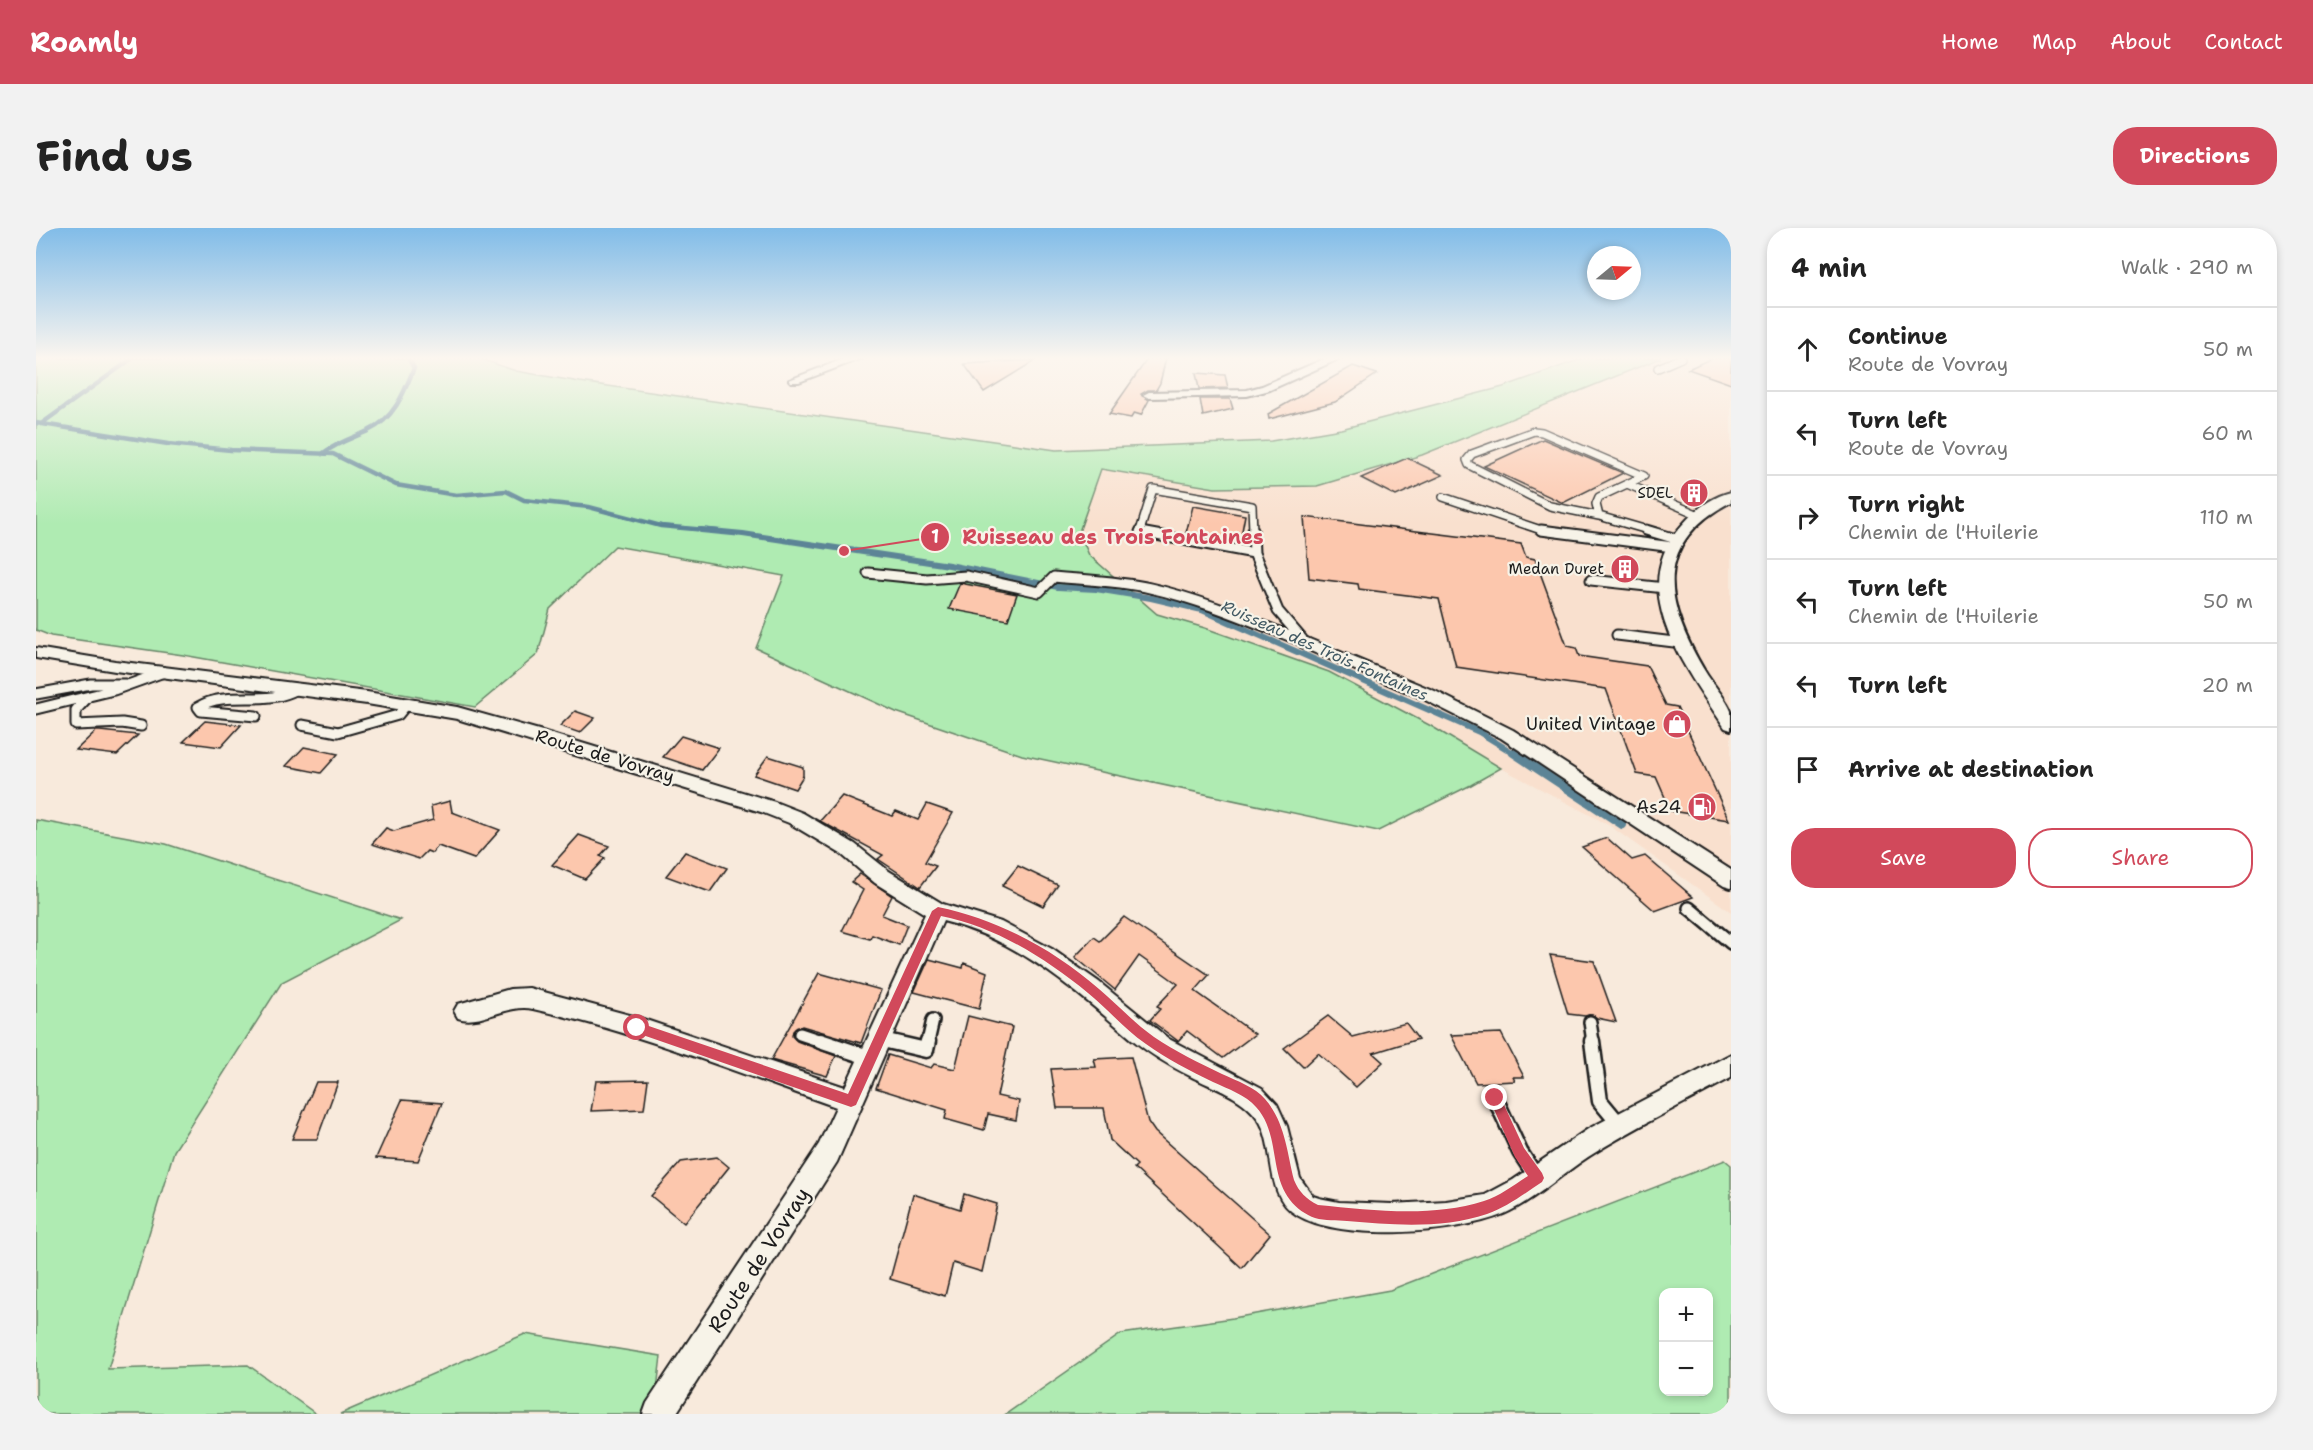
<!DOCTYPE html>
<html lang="en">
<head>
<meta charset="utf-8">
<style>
  body { margin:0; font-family:"Shantell Sans",sans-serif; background:#f2f2f2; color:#222 }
  .controls { position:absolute; right:18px; bottom:18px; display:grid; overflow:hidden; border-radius:12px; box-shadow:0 3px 9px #0003 }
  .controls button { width:54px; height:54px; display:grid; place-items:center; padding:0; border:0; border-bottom:2px solid #e0e0e0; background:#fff; color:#222; font:30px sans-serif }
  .compass { position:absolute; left:1551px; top:18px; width:54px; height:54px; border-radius:50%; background:#fff; box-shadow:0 3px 9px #0003; rotate:71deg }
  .stop { position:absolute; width:18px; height:18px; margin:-14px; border:4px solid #d1495b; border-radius:50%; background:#fff }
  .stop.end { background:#d1495b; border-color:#fff; box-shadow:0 2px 6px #0008 }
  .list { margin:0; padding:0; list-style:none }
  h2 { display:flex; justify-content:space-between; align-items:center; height:78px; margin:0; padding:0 24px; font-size:26px }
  h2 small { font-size:20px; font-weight:400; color:#767676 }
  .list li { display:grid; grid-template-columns:39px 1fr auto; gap:18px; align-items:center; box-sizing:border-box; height:84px; padding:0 24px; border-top:2px solid #e0e0e0 }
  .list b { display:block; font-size:22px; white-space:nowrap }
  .list p { margin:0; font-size:20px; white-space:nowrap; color:#767676 }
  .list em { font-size:20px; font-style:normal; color:#767676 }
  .actions { display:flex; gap:12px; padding:18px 24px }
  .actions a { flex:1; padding:14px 0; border:2px solid #d1495b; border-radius:24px; text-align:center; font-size:21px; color:#d1495b }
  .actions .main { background:#d1495b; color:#fff }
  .icon { flex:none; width:33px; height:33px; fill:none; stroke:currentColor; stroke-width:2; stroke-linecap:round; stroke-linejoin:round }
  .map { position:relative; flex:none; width:1695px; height:1186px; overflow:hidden; border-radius:24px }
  header { display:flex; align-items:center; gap:36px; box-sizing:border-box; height:84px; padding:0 30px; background:#d1495b; color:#fff }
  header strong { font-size:28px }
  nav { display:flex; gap:33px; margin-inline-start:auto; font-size:21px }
  .intro { display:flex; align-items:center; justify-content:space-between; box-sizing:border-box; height:144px; padding:0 36px }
  h1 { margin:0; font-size:42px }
  .button { padding:15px 27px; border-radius:24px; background:#d1495b; color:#fff; font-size:21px; font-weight:700 }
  main { display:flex; gap:36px; padding:0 36px }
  aside { flex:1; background:#fff; border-radius:24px; box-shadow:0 3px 9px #0003 }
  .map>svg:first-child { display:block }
  .built { fill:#f9e0ce }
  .green { fill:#afebb2; stroke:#668467; stroke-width:1.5; fill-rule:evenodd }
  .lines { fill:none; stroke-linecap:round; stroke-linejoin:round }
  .stream-far2 { stroke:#5c8496; stroke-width:4.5 }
  .stream-far1 { stroke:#5c8496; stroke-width:6 }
  .stream { stroke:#5c8496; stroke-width:8 }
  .building { fill:#fcc7ad; stroke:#1c1c1c; stroke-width:1.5 }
  .lane-far3-casing { stroke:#1c1c1c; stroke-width:10 }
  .lane-far2-casing { stroke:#1c1c1c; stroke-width:13 }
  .lane-far1-casing { stroke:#1c1c1c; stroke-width:16 }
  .lane-casing { stroke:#1c1c1c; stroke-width:19 }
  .street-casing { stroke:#1c1c1c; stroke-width:4 }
  .lane-far3 { stroke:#f7f3e8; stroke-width:7 }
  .lane-far2 { stroke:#f7f3e8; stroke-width:9 }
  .lane-far1 { stroke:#f7f3e8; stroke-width:11 }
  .lane { stroke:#f7f3e8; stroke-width:14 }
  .street { fill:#f7f3e8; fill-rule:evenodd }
  .route { fill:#d1495b }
  .labels { text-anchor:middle; stroke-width:4.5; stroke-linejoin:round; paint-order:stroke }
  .far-poi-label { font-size:15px; fill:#1c1c1c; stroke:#f7f3e8; text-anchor:end }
  .far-water-label { font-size:16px; font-style:italic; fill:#415963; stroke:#f7f3e8 }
  .poi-label { font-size:18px; fill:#1c1c1c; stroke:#f7f3e8; text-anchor:end }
  .street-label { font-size:18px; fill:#1c1c1c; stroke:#f7f3e8 }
  .near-street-label { font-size:21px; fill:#1c1c1c; stroke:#f7f3e8 }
  .leader { fill:none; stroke:#d1495b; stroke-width:2 }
  .callout-dot { fill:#d1495b; stroke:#f7f3e8; stroke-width:2 }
  .mark-label { font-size:18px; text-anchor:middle; font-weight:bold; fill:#fff }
  .callout-label { font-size:20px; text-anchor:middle; font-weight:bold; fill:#d1495b; stroke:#f7f3e8; stroke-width:4.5; stroke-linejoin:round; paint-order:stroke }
</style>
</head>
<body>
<header>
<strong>Roamly</strong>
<nav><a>Home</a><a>Map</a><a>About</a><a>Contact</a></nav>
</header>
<div class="intro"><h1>Find us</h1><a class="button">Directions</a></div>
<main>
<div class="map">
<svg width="1695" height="1186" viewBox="0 0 1695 1186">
  <rect width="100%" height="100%" fill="#f8eadc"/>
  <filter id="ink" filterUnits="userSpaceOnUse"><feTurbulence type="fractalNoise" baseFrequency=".0167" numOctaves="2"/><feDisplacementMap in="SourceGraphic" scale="12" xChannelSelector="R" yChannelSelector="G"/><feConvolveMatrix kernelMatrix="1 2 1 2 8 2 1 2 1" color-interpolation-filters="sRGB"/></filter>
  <g filter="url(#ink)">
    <path class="built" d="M1582 130H1695V684L1571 596 1465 540 1395 498 1294 444 1169 400 1121 386 1053 327 1043 304 1065 240 1179 260Z"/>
    <path class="green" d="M0 130H442L480 143 544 154 1020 222 1235 213 1305 201 1467 159 1548 130H1625L1386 227 1281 258 1179 260 1065 241 1043 304 1053 327 1121 386 1169 400 1293 444 1395 498 1465 540 1435 557 1342 603 986 527 860 484 720 420 748 348 579 318 514 381 502 426 439 479 147 427 15 408 0 402Z
      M0 592 130 616 365 692 246 754 138 923 72 1141 212 1137 280 1186H0Z
      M1689 932 1695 937V1186H970L1085 1106 1197 1090 1354 1062ZM1628 1064H1672V1164H1628Z
      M489 1106 625 1128 618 1186H304Z"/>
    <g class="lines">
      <path class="stream-far2" d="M0 195 132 216 195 222 297 226 360 257 420 267 470 263 488 272 553 279 625 298 681 303
        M5 196 97 130
        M286 226C300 215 316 210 332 203 358 191 368 165 378 140L372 130"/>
      <path class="stream-far1" d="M665 302 707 306 913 337 1022 359 1060 361 1115 370 1166 382 1443 504 1479 526"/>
      <path class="stream" d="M1477 525 1586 597"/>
    </g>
    <path class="building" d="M1112 130H1130L1124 155 1120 162H1112L1105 166 1113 172 1105 187 1098 185 1095 190 1073 186Z
      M1676 130H1695V156L1652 141Z
      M1000 132 948 164 928 136Z
      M1317 138 1341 146 1299 174 1233 191 1232 186Z
      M1160 145 1189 147 1192 160 1163 161Z
      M1164 171H1194L1197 181 1167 188Z
      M1507 211 1587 245 1527 275 1448 238Z
      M1371 230 1407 247 1360 268 1325 250Z
      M1157 278 1209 287 1204 314 1150 305Z
      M1268 289 1485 316 1490 329 1499 331 1531 418 1540 420 1543 428 1611 438 1630 477 1641 479 1693 592 1635 583 1620 549 1601 546 1570 461 1420 439 1403 371 1323 361 1322 356 1273 350Z
      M924 355 981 366 972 392 913 381Z
      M539 483 559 490 544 505 524 498Z
      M169 493 205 497 185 519 147 514Z
      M60 503H64L102 507 81 527 40 522Z
      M645 508 683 520 666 542 627 529Z
      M268 519 302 526 285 545 250 538Z
      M732 528 767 539V548L759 561 718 547Z
      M806 568 856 588 860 583 882 592 891 576 917 585 889 634 900 638 884 659 842 631 847 627 784 593Z
      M414 573 416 584 464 602 438 631 402 618 396 625 391 623 383 631 336 616 350 600 358 603 397 592 395 578Z
      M543 607 573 618 564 628 569 630 549 651 516 637Z
      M1571 610 1596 632 1609 628 1657 669 1619 683 1546 619Z
      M649 624 691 640 674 664 630 648Z
      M982 638 1022 657 1007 678 966 658Z
      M824 646 856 668 846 687 871 697 863 717 836 707 834 711 806 703 827 662 815 654Z
      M1088 689 1173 747 1159 763 1219 806 1187 830 1151 803 1142 813 1114 792 1124 781 1121 778 1142 756 1103 728 1079 762 1039 729 1058 709 1064 713Z
      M1514 727 1558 733 1580 794 1561 790 1556 787 1549 788 1532 786Z
      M893 731 927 740 928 735 951 744 943 781 878 764Z
      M783 745 845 762 825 815 766 798 757 803 756 808 761 813 800 828 791 848 735 832Z
      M932 788 976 799 961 868 983 873 980 892 952 886 948 902 909 891 911 882 840 860 852 827 895 840 898 836 919 841Z
      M1292 788 1317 809 1370 795 1382 811 1337 825 1347 834 1320 859 1282 825 1267 839 1248 820Z
      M1465 805 1488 849H1477L1479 853 1440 855 1415 807Z
      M1095 829 1112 894 1119 904 1234 1006 1206 1040 1098 940 1101 937 1074 912 1068 880H1021L1015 841 1060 839 1058 831Z
      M612 852 608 881 555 883 560 853Z
      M280 854H302L281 911H256Z
      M366 872 406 875 382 933 340 930Z
      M681 929 693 939 648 995 615 968 645 934Z
      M877 966 924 981 928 966 961 976 946 1044 917 1035 909 1068 854 1051Z"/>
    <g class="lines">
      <g class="lane-far3-casing">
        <path id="lane-far3" d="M1622 140 1645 130
          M1498 203 1506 204 1608 248 1563 269 1560 276 1563 288 1514 278 1433 237 1431 232 1436 226Z
          M1591 256 1663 287
          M1407 269 1505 302 1516 303
          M1563 288 1615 303
          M1104 303 1117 261 1216 278 1217 303"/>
      </g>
      <g class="lane-far2-casing">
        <path id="lane-far2" d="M1105 302 1104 304 1218 325
          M1217 302 1218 325
          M1505 302 1637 319
          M1610 302 1640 311
          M1218 325 1242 383 1266 411
          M832 345 891 351 930 348 1003 364 1018 349C1050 352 1083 353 1114 360 1168 372 1220 395 1271 415
          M1555 352 1629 360
          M1581 407 1646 415
          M0 466 55 456H89
          M51 470 40 482V497L86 495 105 498
          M0 481 78 462 128 444
          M220 488 165 483 162 479C192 461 230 479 261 461
          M266 497 302 504 362 487 371 476"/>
      </g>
      <g class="lane-far1-casing">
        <path id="lane-far1" d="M1653 680 1695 715
          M1554 794 1557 814
          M764 806 788 814
          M844 811 857 814
          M892 814 897 792"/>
      </g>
      <g class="lane-casing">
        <path id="lane" d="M784 813 835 830
          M851 813 890 822 892 813
          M1556 813 1564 873 1583 896
          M1459 870 1484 924 1501 950"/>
      </g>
      <g class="street-casing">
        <path id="street" d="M810 130H827L763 154H755L753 152Z
          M1290 130H1305L1234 162 1211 168 1113 170 1107 167 1113 164 1211 162 1226 158Z
          M1695 264V274C1614 316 1629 377 1670 445 1676 455 1692 473 1695 483 1695 489 1695 496 1695 502L1689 500C1651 443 1587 361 1646 297 1659 282 1675 269 1695 264Z
          M1271 410 1399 463 1477 502 1695 642V660L1688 658 1465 510 1387 471 1265 419 1263 415 1265 411Z
          M0 420 79 433 331 464 421 479 503 502 739 574 767 585 819 616 853 643 907 676 965 694 1016 721 1063 754 1133 811 1226 860 1241 876 1251 898 1264 950 1277 968 1283 970 1303 974 1356 976 1410 973 1449 967 1477 952 1552 901 1695 826V850C1647 876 1598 900 1552 929 1523 948 1499 972 1468 986 1421 1006 1305 1014 1261 987 1227 968 1241 919 1222 891 1206 868 1177 860 1154 848 1134 838 1114 826 1097 812 1038 762 984 712 907 693L801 934 640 1186H607L611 1175 783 916 800 879C700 844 600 804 497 781 472 775 444 798 422 790L418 783 422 776 474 761 493 760 601 789 809 859 889 686 839 655 805 626 753 595 725 584 421 491 331 476 79 443 0 430Z"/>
      </g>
      <use href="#lane-far3" class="lane-far3"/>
      <use href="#lane-far2" class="lane-far2"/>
      <use href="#lane-far1" class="lane-far1"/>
      <use href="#lane" class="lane"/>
      <use href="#street" class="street"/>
    </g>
  </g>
  <linearGradient id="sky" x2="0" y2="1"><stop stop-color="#81bce8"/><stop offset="0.44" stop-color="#fcf6ef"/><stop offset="1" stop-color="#fcf6ef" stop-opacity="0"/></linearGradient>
  <rect width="1695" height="296" fill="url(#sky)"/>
  <path class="route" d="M902 679C961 691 1017 721 1063 761 1081 776 1098 795 1118 809 1139 823 1163 835 1186 846 1201 853 1219 859 1229 871 1249 894 1251 924 1258 952 1263 964 1270 971 1282 977 1336 982 1394 990 1448 973 1464 968 1478 957 1492 948L1479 929 1453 870 1459 864 1463 866 1488 920 1506 945 1508 950 1506 954C1488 966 1471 979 1451 986 1407 1001 1356 997 1311 993 1301 992 1289 993 1279 990 1270 987 1260 980 1254 972 1233 945 1244 905 1220 879 1210 867 1192 861 1177 854 1154 843 1131 831 1110 816 1089 802 1072 781 1052 765 1009 730 960 699 905 688L820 877 815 879 601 805 596 800 601 794 812 866 896 683Z"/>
  <defs>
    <g id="building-disc" transform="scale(1.5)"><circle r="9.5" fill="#d1495b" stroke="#f7f3e8"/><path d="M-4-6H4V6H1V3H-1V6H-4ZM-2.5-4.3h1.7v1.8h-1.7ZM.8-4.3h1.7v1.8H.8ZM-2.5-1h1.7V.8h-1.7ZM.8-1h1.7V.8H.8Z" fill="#fff"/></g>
    <g id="shop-disc" transform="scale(1.5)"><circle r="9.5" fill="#d1495b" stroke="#f7f3e8"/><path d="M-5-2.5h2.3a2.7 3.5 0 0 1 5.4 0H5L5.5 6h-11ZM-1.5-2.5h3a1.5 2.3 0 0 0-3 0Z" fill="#fff"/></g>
    <g id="fuel-disc" transform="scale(1.5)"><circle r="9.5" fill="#d1495b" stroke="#f7f3e8"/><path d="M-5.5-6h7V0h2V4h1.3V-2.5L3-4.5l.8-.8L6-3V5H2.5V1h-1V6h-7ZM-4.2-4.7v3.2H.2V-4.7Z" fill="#fff"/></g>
  </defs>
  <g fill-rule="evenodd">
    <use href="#building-disc" x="1658" y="265"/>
    <use href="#building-disc" x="1589" y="341"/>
    <use href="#shop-disc" x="1641" y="496"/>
    <use href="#fuel-disc" x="1666" y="579"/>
  </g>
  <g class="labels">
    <g class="far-poi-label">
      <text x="1637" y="270">SDEL</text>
      <text x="1568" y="346">Medan Duret</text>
    </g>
    <g class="far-water-label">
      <text transform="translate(1289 422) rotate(24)" y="6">Ruisseau des Trois Fontaines</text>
    </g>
    <g class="poi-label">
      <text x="1620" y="502">United Vintage</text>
      <text x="1645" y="585">As24</text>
    </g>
    <g class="street-label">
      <text transform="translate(569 528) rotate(17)" y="6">Route de Vovray</text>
    </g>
    <g class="near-street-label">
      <text transform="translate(723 1032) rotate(-57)" y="7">Route de Vovray</text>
    </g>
  </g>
  <path class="leader" d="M808 323L899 309"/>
  <g class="callout-dot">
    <circle cx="808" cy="323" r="6"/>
    <circle cx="899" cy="309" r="15"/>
  </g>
  <g class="mark-label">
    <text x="899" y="315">1</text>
  </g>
  <g class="callout-label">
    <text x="1077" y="316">Ruisseau des Trois Fontaines</text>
  </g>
</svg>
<div class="controls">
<button>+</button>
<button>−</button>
</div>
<svg class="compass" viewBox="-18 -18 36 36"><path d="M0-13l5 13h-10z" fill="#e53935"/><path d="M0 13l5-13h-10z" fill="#767676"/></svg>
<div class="stop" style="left:601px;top:800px"></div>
<div class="stop end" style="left:1459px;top:870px"></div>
</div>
<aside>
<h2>4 min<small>Walk · 290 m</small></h2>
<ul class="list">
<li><svg class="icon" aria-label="ahead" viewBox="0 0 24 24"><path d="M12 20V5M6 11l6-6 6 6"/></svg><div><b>Continue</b><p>Route de Vovray</p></div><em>50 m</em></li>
<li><svg class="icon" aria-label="left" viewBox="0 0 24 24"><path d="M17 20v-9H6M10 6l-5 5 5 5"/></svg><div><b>Turn left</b><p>Route de Vovray</p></div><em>60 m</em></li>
<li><svg class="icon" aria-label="right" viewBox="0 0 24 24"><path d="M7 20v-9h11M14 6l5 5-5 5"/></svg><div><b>Turn right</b><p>Chemin de l'Huilerie</p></div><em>110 m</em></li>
<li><svg class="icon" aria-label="left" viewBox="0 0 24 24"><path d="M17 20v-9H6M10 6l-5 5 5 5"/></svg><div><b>Turn left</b><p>Chemin de l'Huilerie</p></div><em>50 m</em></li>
<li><svg class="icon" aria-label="left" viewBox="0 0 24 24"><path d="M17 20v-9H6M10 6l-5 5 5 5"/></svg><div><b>Turn left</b></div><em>20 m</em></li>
<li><svg class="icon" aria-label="arrive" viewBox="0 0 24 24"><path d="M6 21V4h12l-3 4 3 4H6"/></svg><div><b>Arrive at destination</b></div></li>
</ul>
<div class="actions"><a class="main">Save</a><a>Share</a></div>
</aside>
</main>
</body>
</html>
